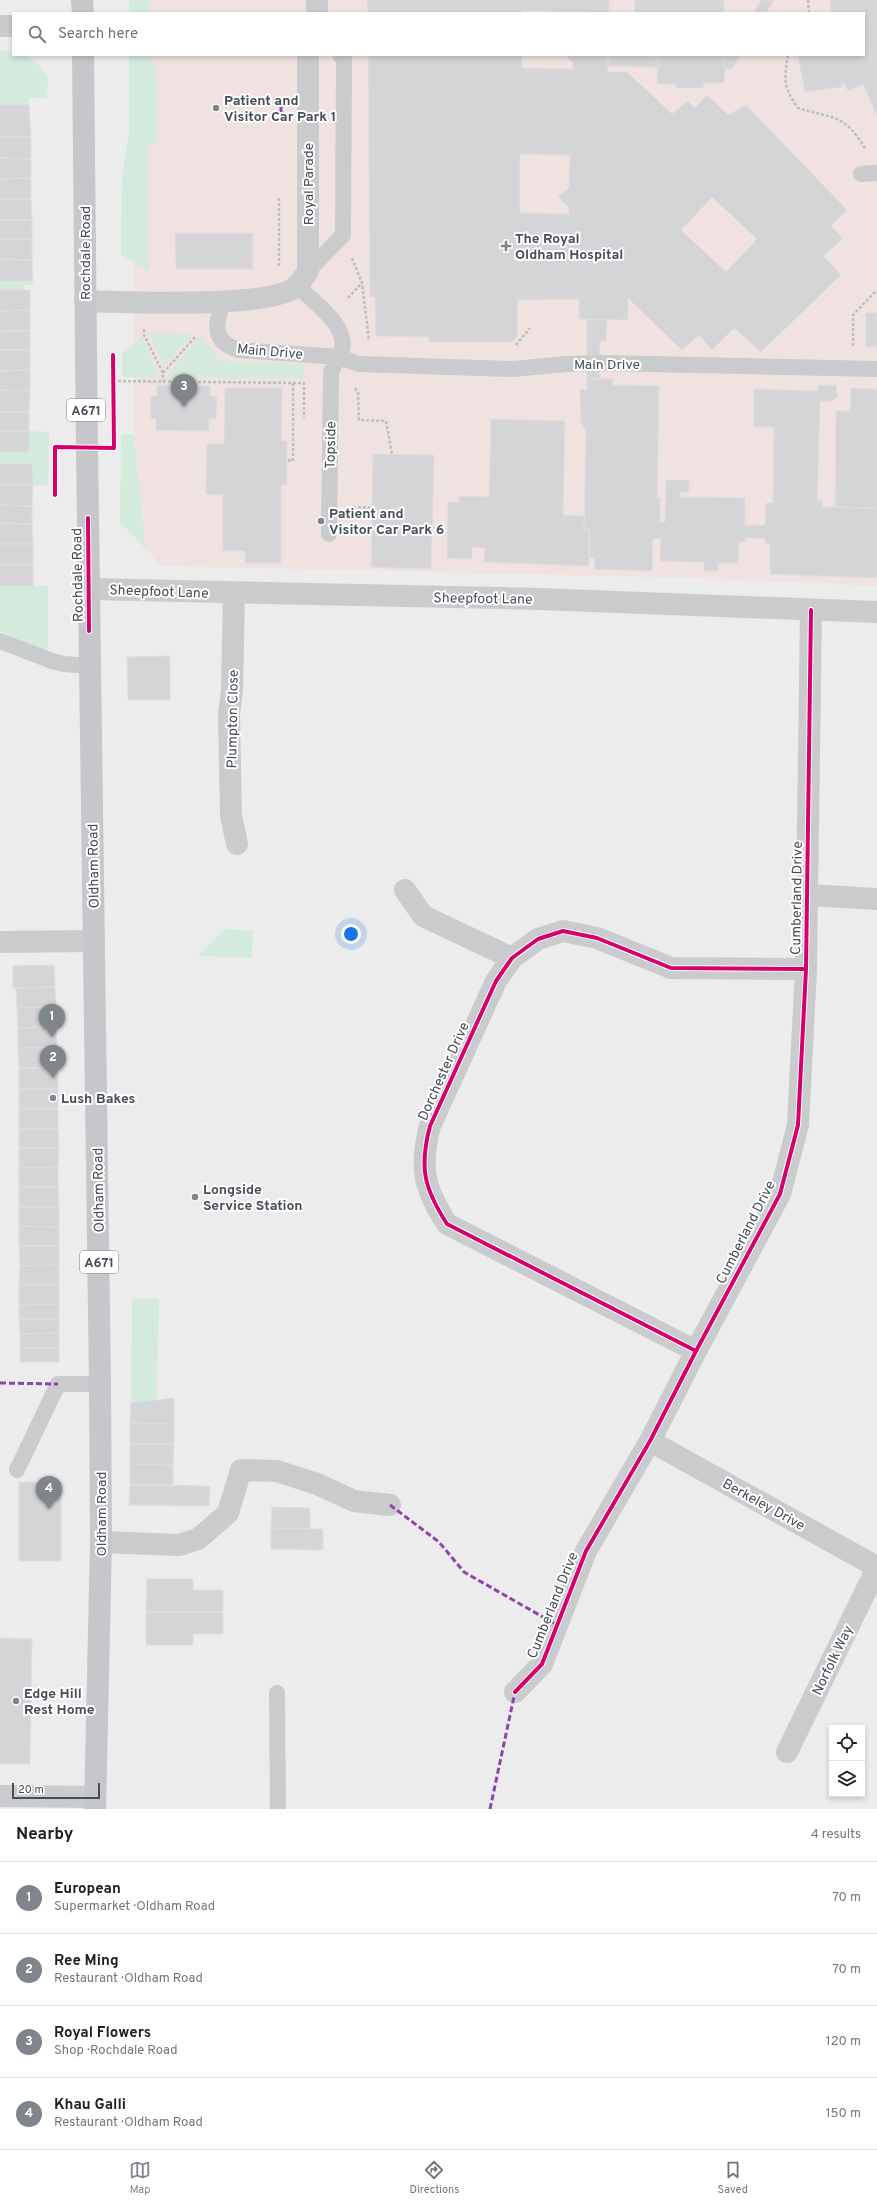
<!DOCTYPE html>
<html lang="en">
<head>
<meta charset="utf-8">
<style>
  body { margin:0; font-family:Overpass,sans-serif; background:#f2f2f2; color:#202124 }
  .controls { position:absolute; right:12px; bottom:12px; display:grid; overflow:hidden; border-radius:0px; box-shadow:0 2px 6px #0003 }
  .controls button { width:36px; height:36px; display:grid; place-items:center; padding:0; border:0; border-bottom:1px solid #e0e0e0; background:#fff; color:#202124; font:20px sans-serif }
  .scale { position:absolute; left:12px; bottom:10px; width:88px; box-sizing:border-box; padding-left:4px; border:2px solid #464e57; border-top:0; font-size:11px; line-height:14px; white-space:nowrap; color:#464e57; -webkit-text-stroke:3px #fff; paint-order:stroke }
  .you { position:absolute; left:351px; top:934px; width:14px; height:14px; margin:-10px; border:3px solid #fff; border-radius:50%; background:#1a73e8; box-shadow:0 0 0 6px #1a73e833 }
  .badge { display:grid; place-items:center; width:26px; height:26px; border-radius:50%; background:#80858b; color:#fff; font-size:13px; font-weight:700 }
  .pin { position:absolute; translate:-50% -33px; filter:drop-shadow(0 1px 2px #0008) }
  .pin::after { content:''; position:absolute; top:21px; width:14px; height:12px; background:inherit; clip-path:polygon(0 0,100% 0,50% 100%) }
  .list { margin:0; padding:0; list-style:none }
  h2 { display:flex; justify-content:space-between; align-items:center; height:52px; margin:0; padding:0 16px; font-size:17px }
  h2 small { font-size:13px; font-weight:400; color:#757577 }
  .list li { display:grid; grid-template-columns:26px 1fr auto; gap:12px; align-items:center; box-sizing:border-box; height:72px; padding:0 16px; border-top:1px solid #e0e0e0 }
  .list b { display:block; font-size:15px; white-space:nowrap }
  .list p { margin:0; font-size:13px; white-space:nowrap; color:#757577 }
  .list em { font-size:13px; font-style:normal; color:#757577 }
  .icon { flex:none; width:22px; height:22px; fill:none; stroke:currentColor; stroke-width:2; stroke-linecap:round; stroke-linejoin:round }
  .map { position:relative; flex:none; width:877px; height:1809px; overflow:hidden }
  .search { position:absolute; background:#fff; box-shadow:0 2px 6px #0003; left:12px; right:12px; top:12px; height:44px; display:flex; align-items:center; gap:10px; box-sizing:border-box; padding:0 14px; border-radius:0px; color:#757577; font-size:15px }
  .sheet { height:340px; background:#fff }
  nav { display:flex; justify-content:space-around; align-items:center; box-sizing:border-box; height:56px; border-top:1px solid #e0e0e0; background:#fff; font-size:11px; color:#757577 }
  nav a { display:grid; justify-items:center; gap:2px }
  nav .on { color:#80858b }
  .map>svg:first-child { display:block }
  .medical { fill:#efe2e0 }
  .green { fill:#d3eadd }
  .building { fill:#d5d4d7; stroke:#dededf; fill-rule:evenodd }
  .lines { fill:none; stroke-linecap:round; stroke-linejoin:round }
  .path { stroke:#b7c1be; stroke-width:2.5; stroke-dasharray:3 2; stroke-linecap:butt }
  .service { stroke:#c9cbcd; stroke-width:16 }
  .minor { stroke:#c9cbcd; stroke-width:22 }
  .tertiary { stroke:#c9cbcd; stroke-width:22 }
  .primary { stroke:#c5c7ca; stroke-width:22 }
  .quiet { stroke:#8e44ad; stroke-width:3; stroke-dasharray:6 3; stroke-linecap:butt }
  .cycleway-casing { stroke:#fff; stroke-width:6 }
  .cycleway { stroke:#d6006c; stroke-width:4 }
  .poi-dot { fill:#80858b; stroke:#fff; stroke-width:1.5 }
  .labels { text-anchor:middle; stroke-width:4; stroke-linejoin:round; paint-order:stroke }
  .shield { fill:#fff; stroke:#7e8389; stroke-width:1 }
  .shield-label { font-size:13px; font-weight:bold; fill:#464e57 }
  .poi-label { font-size:14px; font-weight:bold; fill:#464e57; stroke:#fff; text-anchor:start }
  .street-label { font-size:14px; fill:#464e57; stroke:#fff }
</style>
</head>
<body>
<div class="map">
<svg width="877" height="1809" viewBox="0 0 877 1809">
  <rect width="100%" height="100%" fill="#edecec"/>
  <path class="medical" d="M135 0H877V586L690 578 161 566 146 549 134 437 135 55H864V13H135Z"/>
  <path class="green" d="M129 0H149V13H129Z
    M0 51 13 52V55C34 55 35 61 48 76L47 98H29V105H0Z
    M129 55H151L157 74V143H148L149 271 121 255 122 176 129 132Z
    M0 281H33V285H24L25 290H0Z
    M149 333 193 334 164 366Z
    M142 337 159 377H122V352Z
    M199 337H205V342L221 361 301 364 305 378 166 377Z
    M29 431 49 432 48 485H33L32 464H0V452Z
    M121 434H132L134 437 146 549 120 522Z
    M0 586H48V652L0 631Z
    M225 929 253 931 252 958 198 956Z
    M159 1298 157 1400 131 1403 132 1299Z"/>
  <path class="building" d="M367 0H609V13L522 10V13H368Z
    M635 0H724V13H635Z
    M761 0H774L766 13H753Z
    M830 0H877V116L863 84 848 91 844 83 842 84V87L805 92 798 55H864V13H831Z
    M368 55H522V68L573 69V63L565 55H608V72H627L672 114 688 101 695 108 707 95 728 115 746 105 847 210 831 226 843 239 823 256 841 275 761 352 734 328 712 350 699 335 682 350 628 298V320L579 319V299L518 300 517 337 512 342H429V337L376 336 375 297H370ZM520 154 570 155 569 188 558 197 569 207V214L520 213ZM712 197 757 239 726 272 681 230Z
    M608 55 658 56V67L608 66Z
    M637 55H725L724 83H704L703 88H676V84H657L658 56Z
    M725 55 727 56 741 55 732 68 724 69Z
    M0 105H29L31 137H0Z
    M0 137H31V159L0 158Z
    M0 158 31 159V178L0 179Z
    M31 178V199H0V179Z
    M0 199H31L32 220H0Z
    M0 220H32V239H0Z
    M175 233H253V269H176Z
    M0 239H32V260L0 259Z
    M0 259 32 260 33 281H0Z
    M0 290H30V310L0 311Z
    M30 310V331H0V311Z
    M866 313H877V347H866Z
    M587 319 607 320 606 341H600V379H587Z
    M0 331H30V350H0Z
    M0 350H30V370L0 371Z
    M30 370V391L0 390V371Z
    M587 379H613L612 385 659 386 657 498H660V522H665L666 480H689V492H680V497L745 498V525H765L766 503H773L774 427H754V389L818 391V385H836L837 397 833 401H820L817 501 822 500V507L877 508V578L770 574V544H765V539L745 538V542H739L738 563H718V571H704V562L660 561 661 539H653L652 571 594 569 595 557 589 558V529H584L586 430 581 423 580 389 587 390Z
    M157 385 210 386V396H217L216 419H209V431L156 430V419H151V396H157Z
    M225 388H282L281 441H287V485H281V563H245V551H223V495L206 494 207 444H224Z
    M851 388 877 389V508L835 507 836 411H850Z
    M0 390 30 391 29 412H0Z
    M0 412H29V431H0Z
    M491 419 565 421 563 515 584 516V529H589V566L484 562 485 548 472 547V559L447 558 448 502H459L458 496 489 497Z
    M0 431H29V452H0Z
    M373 454 434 455 431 569 371 567Z
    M0 464H32L33 485H0Z
    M0 485H33L32 506 0 505Z
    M0 505 32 506V524L0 523Z
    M0 523 32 524 33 544H0Z
    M0 544H33V565H0Z
    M0 565H33V586H0Z
    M170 656V700H128L127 657Z
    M54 965 55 987 13 988V966Z
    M55 987 56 1007 17 1008 16 988Z
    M56 1007V1027L18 1028 17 1008Z
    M56 1027 57 1047 18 1048V1028Z
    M57 1047 58 1068H19L18 1048Z
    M19 1068H58V1089H19Z
    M19 1089H58V1109H19Z
    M19 1109H58V1129H19Z
    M19 1129H58L59 1148H19Z
    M19 1148H59L58 1167 19 1168Z
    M58 1167V1187H19V1168Z
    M19 1187H58L59 1207H19Z
    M19 1207H59V1227L19 1226Z
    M19 1226 59 1227V1246H19Z
    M19 1246H59V1265L20 1266Z
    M59 1265V1285H19L20 1266Z
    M19 1285H59V1304L19 1305Z
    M59 1304V1319H19V1305Z
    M19 1319H59V1333L20 1334Z
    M59 1333V1348H20V1334Z
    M20 1348H59V1362H20Z
    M174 1398V1424L130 1423 131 1403Z
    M130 1423 174 1424V1444H130Z
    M130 1444H174L173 1465 130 1464Z
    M130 1464 173 1465V1485H130Z
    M19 1482 61 1483V1561H19Z
    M130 1485 210 1486 209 1506 129 1505Z
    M272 1507 310 1508V1529L271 1528Z
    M271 1528 323 1529V1550L271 1549Z
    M147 1579H193V1590H223V1612H146Z
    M146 1612H223V1634H193V1645H146Z
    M0 1638 32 1639 30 1764H0Z"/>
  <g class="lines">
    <path class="path" d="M808 0 809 13
      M788 55C784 80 783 87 798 108 835 119 845 114 866 150
      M352 258 362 283 369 341
      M279 266V196
      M348 298 362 283
      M144 329V335L163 373V381
      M516 345 530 328
      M853 346V315L877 290
      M163 373 195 337
      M113 381 293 383V461L287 460
      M293 383H304V418
      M355 388 358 393 359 420 386 421 392 454
      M353 507 372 508"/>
    <path class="service" d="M861 174 877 173
      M308 271 343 235 344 59 340 55
      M224 301C214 324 212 342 239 350L339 357C355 330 315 303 297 286
      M329 534 331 372 339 357 359 364 513 369 566 364 603 363 877 369
      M0 641 52 661 64 664 90 666
      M17 1470 58 1384H100
      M277 1693 278 1809"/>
    <path class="minor" d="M317 13V0
      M85 301C124 302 272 309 297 286 301 282 305 275 308 271V55
      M89 589 540 599 877 612
      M234 593 232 690 229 714 231 816 237 844
      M405 890 423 916 512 958
      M808 895 877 899
      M0 942 94 941
      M696 1351 447 1224C424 1188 419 1168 430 1126L496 981 512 958 538 939 563 931 597 938 671 968 806 969
      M650 1441 877 1567
      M101 1542 179 1545 198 1539 228 1513 241 1470 277 1471 317 1484 354 1501 390 1505
      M515 1692 542 1664 586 1551 650 1441 696 1351 780 1194 798 1125 806 969 811 610
      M787 1752 877 1568
      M0 1796 95 1797"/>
    <path class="tertiary" d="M0 26H13"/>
    <path class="primary" d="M82 0 83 13
      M83 55 87 448 100 1384 101 1542 95 1809"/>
    <path class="quiet" d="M281 121V94
      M0 1383 58 1384
      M390 1505 439 1542 464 1572 557 1625
      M490 1809 515 1692"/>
    <g class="cycleway-casing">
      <path id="cycleway" d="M55 495V447L114 448 113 355
        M88 518 89 631
        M696 1351 447 1224C424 1188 419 1168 430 1126L496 981 512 958 538 939 563 931 597 938 671 968 806 969
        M515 1692 542 1664 586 1551 650 1441 696 1351 780 1194 798 1125 806 969 811 610"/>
    </g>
    <use href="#cycleway" class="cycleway"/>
  </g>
  <g class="poi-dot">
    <circle cx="216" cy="108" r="4"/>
    <path d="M504 240h4v4h4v4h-4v4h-4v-4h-4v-4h4z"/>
    <circle cx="321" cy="521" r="4"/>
    <circle cx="53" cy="1098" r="4"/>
    <circle cx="195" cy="1197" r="4"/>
    <circle cx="16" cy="1701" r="4"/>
  </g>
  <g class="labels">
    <g class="shield">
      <rect x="67" y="399" width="38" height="22" rx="3"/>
      <rect x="80" y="1251" width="38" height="22" rx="3"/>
    </g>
    <g class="shield-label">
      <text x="86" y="415">A671</text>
      <text x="99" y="1267">A671</text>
    </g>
    <g class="poi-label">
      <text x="224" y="105">Patient and<tspan x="224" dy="16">Visitor Car Park 1</tspan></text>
      <text x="515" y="243">The Royal<tspan x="515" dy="16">Oldham Hospital</tspan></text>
      <text x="329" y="518">Patient and<tspan x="329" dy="16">Visitor Car Park 6</tspan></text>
      <text x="61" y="1103">Lush Bakes</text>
      <text x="203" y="1194">Longside<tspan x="203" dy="16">Service Station</tspan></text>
      <text x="24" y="1698">Edge Hill<tspan x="24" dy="16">Rest Home</tspan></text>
    </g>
    <g class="street-label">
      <text transform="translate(308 184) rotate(-90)" y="5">Royal Parade</text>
      <text transform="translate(85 253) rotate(-90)" y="5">Rochdale Road</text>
      <text transform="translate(270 351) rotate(5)" y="5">Main Drive</text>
      <text x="607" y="369">Main Drive</text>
      <text transform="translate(330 445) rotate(-89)" y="5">Topside</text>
      <text transform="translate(77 575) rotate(-91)" y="5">Rochdale Road</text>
      <text transform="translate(159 591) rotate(2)" y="5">Sheepfoot Lane</text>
      <text transform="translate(483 598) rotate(1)" y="5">Sheepfoot Lane</text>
      <text transform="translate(232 719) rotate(-89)" y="5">Plumpton Close</text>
      <text transform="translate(93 866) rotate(-91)" y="5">Oldham Road</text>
      <text transform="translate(796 898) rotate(-89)" y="5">Cumberland Drive</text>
      <text transform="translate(443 1071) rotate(-66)" y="5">Dorchester Drive</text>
      <text transform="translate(98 1190) rotate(-91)" y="5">Oldham Road</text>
      <text transform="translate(745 1232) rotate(-63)" y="5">Cumberland Drive</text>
      <text transform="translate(764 1504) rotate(29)" y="5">Berkeley Drive</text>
      <text transform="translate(101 1514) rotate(-90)" y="5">Oldham Road</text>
      <text transform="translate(552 1605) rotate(-68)" y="5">Cumberland Drive</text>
      <text transform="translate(832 1660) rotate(-64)" y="5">Norfolk Way</text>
    </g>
  </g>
</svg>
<div class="controls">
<button><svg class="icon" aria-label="locate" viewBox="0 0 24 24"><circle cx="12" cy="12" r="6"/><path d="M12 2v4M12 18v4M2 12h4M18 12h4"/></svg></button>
<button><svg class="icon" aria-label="layers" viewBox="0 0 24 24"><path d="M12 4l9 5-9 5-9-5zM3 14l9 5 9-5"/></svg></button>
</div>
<div class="scale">20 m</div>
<div class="you"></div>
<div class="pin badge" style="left:52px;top:1037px">1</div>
<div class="pin badge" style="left:53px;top:1078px">2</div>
<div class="pin badge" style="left:184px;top:407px">3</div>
<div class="pin badge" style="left:49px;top:1509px">4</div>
<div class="search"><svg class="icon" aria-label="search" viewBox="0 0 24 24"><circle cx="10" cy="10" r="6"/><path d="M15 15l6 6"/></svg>Search here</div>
</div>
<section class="sheet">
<h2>Nearby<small>4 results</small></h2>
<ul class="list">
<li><span class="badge">1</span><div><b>European</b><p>Supermarket · Oldham Road</p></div><em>70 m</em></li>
<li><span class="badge">2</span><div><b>Ree Ming</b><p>Restaurant · Oldham Road</p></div><em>70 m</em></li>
<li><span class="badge">3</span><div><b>Royal Flowers</b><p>Shop · Rochdale Road</p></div><em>120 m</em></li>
<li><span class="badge">4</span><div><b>Khau Galli</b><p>Restaurant · Oldham Road</p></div><em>150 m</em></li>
</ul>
</section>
<nav>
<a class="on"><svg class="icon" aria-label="map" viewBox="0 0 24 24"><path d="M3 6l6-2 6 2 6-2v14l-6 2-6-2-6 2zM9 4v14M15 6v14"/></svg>Map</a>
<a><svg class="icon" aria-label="directions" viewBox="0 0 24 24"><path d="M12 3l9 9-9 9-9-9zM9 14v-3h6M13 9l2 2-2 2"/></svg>Directions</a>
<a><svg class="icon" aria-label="saved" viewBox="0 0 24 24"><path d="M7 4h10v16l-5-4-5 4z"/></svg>Saved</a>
</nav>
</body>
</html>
